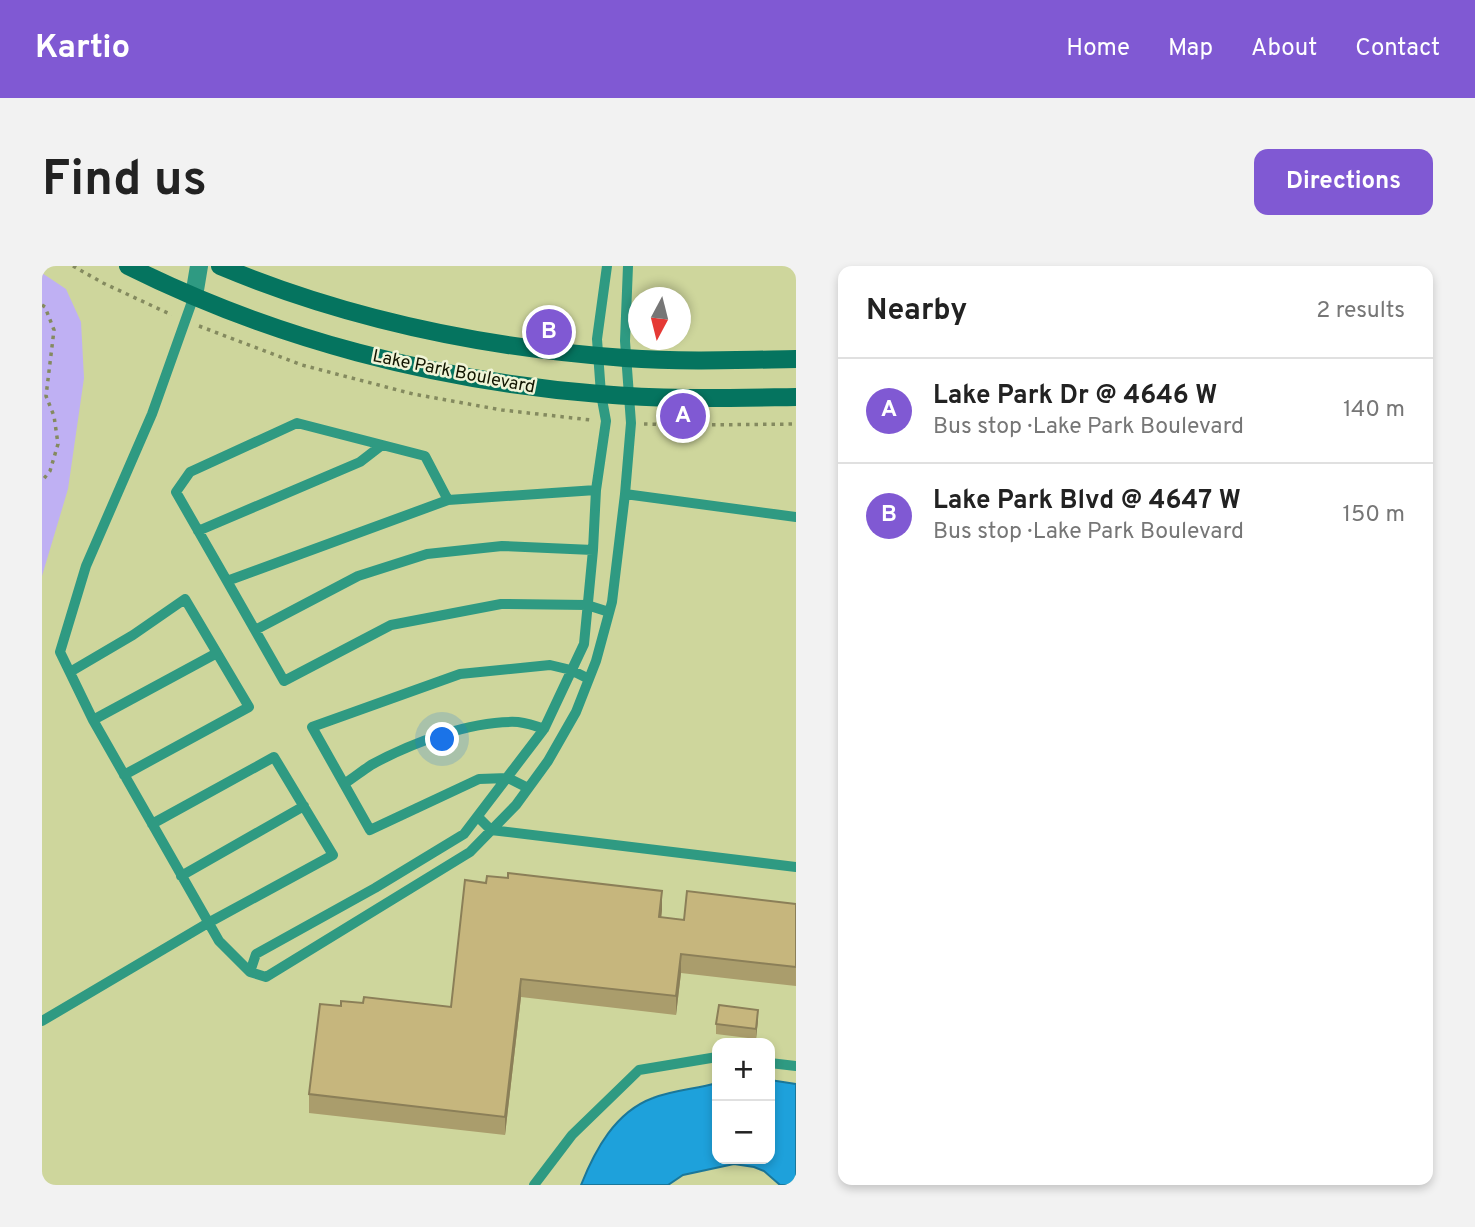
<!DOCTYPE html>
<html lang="en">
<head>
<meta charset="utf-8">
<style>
  body { margin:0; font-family:Overpass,sans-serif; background:#f2f2f2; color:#222 }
  .controls { position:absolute; right:21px; bottom:21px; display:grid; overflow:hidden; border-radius:14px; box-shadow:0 4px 10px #0003 }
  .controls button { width:63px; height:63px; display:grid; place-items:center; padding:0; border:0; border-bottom:2px solid #e0e0e0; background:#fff; color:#222; font:35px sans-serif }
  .compass { position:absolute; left:586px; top:21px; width:63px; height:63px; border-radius:50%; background:#fff; box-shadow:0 4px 10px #0003; rotate:187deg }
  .you { position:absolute; left:401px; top:474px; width:24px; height:24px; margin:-18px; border:5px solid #fff; border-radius:50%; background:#1a73e8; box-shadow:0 0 0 10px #1a73e833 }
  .badge { display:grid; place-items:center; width:46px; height:46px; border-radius:50%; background:#8059d3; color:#fff; font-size:23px; font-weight:700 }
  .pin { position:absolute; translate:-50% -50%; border:4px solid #fff; box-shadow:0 2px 7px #0006 }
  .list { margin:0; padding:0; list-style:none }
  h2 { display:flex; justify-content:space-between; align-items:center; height:91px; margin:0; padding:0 28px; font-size:30px }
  h2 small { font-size:23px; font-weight:400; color:#767676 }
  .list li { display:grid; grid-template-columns:46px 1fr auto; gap:21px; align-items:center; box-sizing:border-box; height:105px; padding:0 28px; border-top:2px solid #e0e0e0 }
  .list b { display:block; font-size:26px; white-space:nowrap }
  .list p { margin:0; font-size:23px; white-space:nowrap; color:#767676 }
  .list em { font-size:23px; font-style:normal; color:#767676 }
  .map { position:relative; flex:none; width:754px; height:919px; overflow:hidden; border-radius:14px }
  header { display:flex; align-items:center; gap:42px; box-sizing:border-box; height:98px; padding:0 35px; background:#8059d3; color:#fff }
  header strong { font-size:33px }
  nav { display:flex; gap:38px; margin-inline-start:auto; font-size:24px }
  .intro { display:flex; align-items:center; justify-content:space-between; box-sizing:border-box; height:168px; padding:0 42px }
  h1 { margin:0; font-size:49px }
  .button { padding:18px 32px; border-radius:14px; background:#8059d3; color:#fff; font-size:24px; font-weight:700 }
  main { display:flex; gap:42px; padding:0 42px }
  aside { flex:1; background:#fff; border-radius:14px; box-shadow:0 4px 10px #0003 }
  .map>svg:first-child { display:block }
  .green { fill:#bfb0f3 }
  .water { fill:#1ea1db; stroke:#1a779a; stroke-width:2 }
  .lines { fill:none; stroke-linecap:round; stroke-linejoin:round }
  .path { stroke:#848a5f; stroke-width:3.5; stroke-dasharray:3.5 5; stroke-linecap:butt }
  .lane { stroke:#2f9a82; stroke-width:10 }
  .street { stroke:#2f9a82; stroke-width:18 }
  .secondary { stroke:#05745f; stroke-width:18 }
  .wall { fill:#aa9d6c }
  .shaded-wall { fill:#8b7f58 }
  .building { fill:#c6b67d; stroke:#8b7f58; stroke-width:2 }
  .labels { text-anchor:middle; stroke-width:5; stroke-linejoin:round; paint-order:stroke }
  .street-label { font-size:18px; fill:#121501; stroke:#f0f4d7 }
</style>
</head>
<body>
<header>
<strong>Kartio</strong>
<nav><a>Home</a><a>Map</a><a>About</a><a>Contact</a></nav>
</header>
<div class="intro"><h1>Find us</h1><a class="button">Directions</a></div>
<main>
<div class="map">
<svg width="754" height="919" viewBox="0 0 754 919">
  <rect width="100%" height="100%" fill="#ced69c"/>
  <path class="green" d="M0 7 24 23 39 56 42 112 26 223 0 310Z"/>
  <path class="water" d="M728 814 754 818V919H738L722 905 712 901 692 898 641 909 626 919H539C553 884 573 846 611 832 631 824 654 823 675 817V893H728Z"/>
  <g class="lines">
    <path class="path" d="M31 0 61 17 130 49
      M0 39 3 41 12 64 4 130 12 150 16 178 8 205 0 215
      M157 60 260 99 371 128 460 144 549 154
      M602 158 656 159 754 158"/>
    <path class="lane" d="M565 0 555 73 559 128 564 155 554 224 551 284 542 378 502 463 422 568 333 622 214 688 208 706 224 711 428 586 474 539 506 495 534 446 554 395 570 336 583 228 589 157 583 75 586 0
      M152 30 110 148 44 300 18 386 51 454 177 675 208 706
      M583 228 754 251
      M406 234 383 190 255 157 148 206 134 226 185 315 406 234 554 224
      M156 265 318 196 340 179
      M185 315 242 415 349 359 459 338 545 339 567 346
      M213 364 316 310 385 288 460 280 551 284
      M28 406 91 369 143 333 207 441 82 509
      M51 454 175 387
      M302 518C311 512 320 505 329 499 369 477 430 454 476 456 484 457 494 460 502 463
      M486 522 466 512 437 513 328 564 270 461 418 408 508 399 529 404 547 413
      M436 551 449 564 754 601
      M139 610 262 540
      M0 755 166 657 291 589 232 491 110 558
      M728 797 754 800
      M492 919 530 869 597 804 675 791"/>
    <path class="street" d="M152 30 157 0"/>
    <path class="secondary" d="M86 0C232 73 395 115 558 128 623 134 689 132 754 131
      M178 0C307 54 445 82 583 92 640 96 697 94 754 93"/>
  </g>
  <path class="wall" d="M444 617 620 644 619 652 642 654 754 638V720L639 707 634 749 479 731 463 869 267 847V828L299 740 321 737 409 741Z
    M716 753 714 773 674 768V758Z"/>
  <path class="shaded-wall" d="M620 625V644L617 670V651Z
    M639 688V707L634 749V730Z
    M479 713V731L463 869V851Z
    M716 744V753L714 773V763Z"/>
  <path class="building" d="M466 607 620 625 617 651 642 654 645 625 754 638V701L639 688 634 730 479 713 463 851 267 828 278 738 299 740V735L321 737 322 731 409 741 423 614 444 617 445 610 466 612Z
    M677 739 716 744 714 763 674 758Z"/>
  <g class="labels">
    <g class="street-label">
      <text transform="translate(412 105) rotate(11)" y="6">Lake Park Boulevard</text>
    </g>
  </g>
</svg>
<div class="controls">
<button>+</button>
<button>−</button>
</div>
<svg class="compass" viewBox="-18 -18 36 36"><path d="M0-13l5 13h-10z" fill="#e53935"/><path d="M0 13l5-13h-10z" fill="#767676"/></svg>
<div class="you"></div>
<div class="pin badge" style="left:641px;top:150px">A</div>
<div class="pin badge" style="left:507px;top:66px">B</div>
</div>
<aside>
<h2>Nearby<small>2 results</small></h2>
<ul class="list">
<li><span class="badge">A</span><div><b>Lake Park Dr @ 4646 W</b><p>Bus stop · Lake Park Boulevard</p></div><em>140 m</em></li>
<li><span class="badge">B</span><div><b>Lake Park Blvd @ 4647 W</b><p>Bus stop · Lake Park Boulevard</p></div><em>150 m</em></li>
</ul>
</aside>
</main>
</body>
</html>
